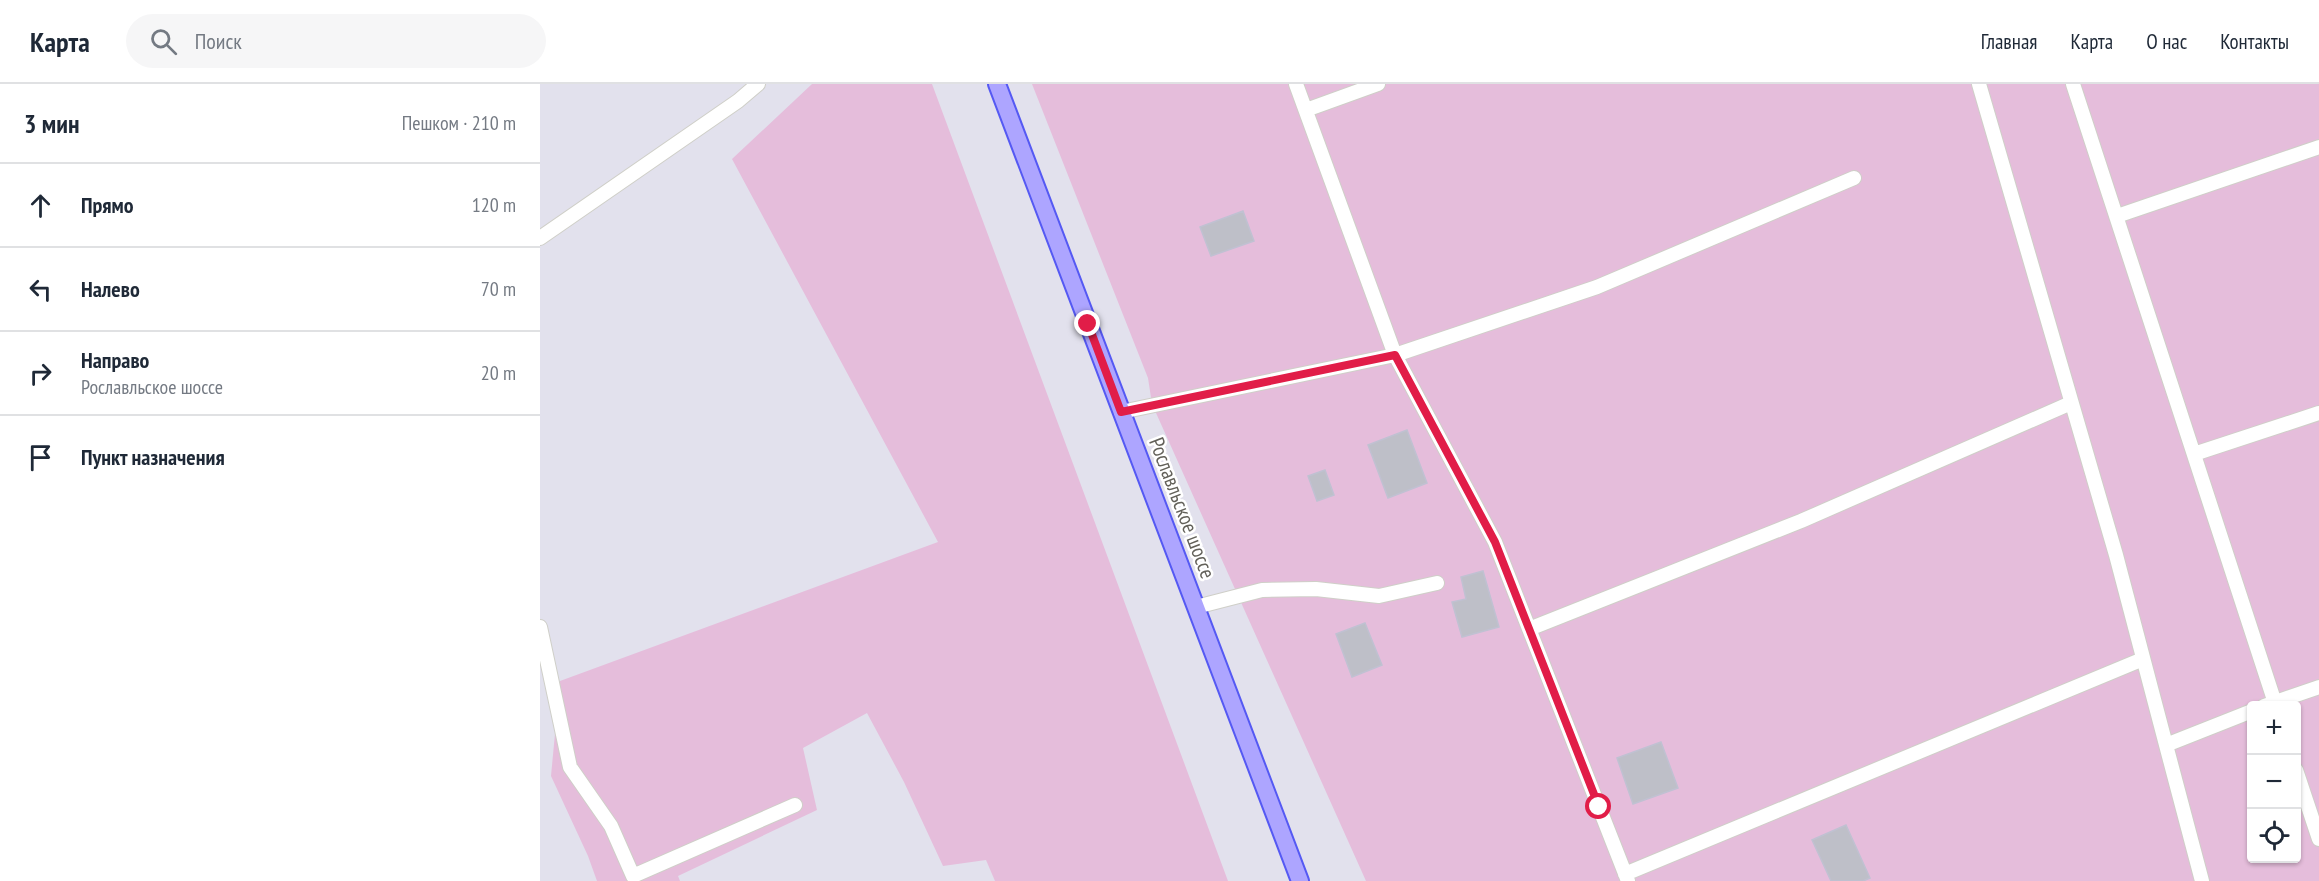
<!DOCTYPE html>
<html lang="ru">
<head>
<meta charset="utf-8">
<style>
  body { margin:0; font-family:"PT Sans Narrow",sans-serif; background:#f6f6f7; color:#1f2937 }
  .controls { position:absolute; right:18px; bottom:18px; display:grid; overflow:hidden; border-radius:6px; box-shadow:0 2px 4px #0004 }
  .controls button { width:54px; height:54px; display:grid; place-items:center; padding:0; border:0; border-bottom:2px solid #e0e1e3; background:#fff; color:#1f2937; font:30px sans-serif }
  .stop { position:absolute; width:18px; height:18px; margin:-14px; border:4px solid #e11d48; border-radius:50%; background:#fff }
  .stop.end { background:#e11d48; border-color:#fff; box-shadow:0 2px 6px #0008 }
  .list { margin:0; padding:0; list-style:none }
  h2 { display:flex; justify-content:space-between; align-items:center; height:78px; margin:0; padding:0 24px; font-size:26px }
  h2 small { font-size:20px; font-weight:400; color:#747a83 }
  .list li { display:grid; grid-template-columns:39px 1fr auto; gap:18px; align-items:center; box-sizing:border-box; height:84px; padding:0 24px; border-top:2px solid #e0e1e3 }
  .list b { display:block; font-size:22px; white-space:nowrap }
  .list p { margin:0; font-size:20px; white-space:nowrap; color:#747a83 }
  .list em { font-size:20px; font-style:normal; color:#747a83 }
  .icon { flex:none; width:33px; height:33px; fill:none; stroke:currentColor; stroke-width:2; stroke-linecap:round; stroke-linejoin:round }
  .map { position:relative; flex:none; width:1779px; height:797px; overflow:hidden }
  header { display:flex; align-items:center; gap:36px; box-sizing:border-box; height:84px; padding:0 30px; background:#fff; border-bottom:2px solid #e0e1e3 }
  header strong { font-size:28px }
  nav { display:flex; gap:33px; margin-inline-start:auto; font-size:21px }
  .search { width:420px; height:54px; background:#f6f6f7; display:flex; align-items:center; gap:15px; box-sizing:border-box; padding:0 21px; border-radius:33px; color:#747a83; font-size:22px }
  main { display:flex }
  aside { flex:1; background:#fff }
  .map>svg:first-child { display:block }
  .green { fill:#e5bddb; fill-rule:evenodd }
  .building { fill:#bebfc8; stroke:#c0c1d2; stroke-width:1.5 }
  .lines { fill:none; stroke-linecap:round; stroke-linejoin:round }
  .service-casing { stroke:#cfcfc8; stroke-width:16 }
  .primary-casing { stroke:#5559f3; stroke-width:20 }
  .service { stroke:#fff; stroke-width:14 }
  .primary { stroke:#ada5ff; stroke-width:16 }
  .route { stroke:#e11d48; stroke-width:8 }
  .labels { text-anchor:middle; stroke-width:5; stroke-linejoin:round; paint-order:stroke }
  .street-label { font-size:21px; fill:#63615a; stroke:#fff }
</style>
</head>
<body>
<header>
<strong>Карта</strong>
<div class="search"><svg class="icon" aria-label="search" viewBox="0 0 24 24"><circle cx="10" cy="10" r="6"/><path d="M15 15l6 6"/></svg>Поиск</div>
<nav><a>Главная</a><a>Карта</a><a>О нас</a><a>Контакты</a></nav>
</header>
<main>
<aside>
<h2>3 мин<small>Пешком · 210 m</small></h2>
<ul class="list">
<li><svg class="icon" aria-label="ahead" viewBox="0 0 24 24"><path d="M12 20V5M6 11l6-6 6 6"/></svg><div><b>Прямо</b></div><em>120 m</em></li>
<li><svg class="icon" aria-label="left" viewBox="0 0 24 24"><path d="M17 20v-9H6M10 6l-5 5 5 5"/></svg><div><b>Налево</b></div><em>70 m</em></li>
<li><svg class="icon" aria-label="right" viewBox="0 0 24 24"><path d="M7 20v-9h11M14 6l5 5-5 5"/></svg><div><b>Направо</b><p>Рославльское шоссе</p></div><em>20 m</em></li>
<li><svg class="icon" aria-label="arrive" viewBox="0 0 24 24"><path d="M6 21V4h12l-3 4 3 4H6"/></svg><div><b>Пункт назначения</b></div></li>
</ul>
</aside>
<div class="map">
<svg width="1779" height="797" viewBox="0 0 1779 797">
  <rect width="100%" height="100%" fill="#e2e1ed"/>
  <path class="green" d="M272 0H392L688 797H455L446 776 403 782 364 698 327 629 263 664 277 726 138 792 140 797H57L48 772 11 692 20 597 398 458 192 75Z
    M492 0H1779V797H826L612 320 608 294ZM1712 622H1756V774H1712Z"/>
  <path class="building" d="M703 127 714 157 671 172 660 143Z
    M867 346 887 399 848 414 828 361Z
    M785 386 794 411 777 417 768 392Z
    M943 487 959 543 922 553 912 518 926 515 921 493Z
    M825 539 842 581 812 593 796 550Z
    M1121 658 1138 704 1093 720 1077 674Z
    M1306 741 1330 794 1323 797H1291L1272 756Z"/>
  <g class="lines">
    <g class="service-casing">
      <path id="service" d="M756 0 855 271 1057 203 1314 94
        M1439 0 1576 471 1626 661
        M1533 0 1736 622
        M766 26 838 0
        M1577 132 1779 63
        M0 154 198 17 218 0
        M581 328 855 271 955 458 1088 797
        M1654 370 1779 329
        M656 523 722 506 776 505 839 512 897 499
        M0 543 30 683 71 742 93 792 255 721
        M989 545 1261 437 1531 319
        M1724 622 1779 603
        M1756 686 1779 755
        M1085 790 1603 575
        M1662 797 1626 661 1712 627"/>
    </g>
    <g class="primary-casing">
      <path id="primary" d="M457 0 760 797"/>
    </g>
    <use href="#service" class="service"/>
    <use href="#primary" class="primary"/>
  </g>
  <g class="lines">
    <path class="route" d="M548 240 581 328 855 271 955 458 1059 723"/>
  </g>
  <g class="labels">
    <g class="street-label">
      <text transform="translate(642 424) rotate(69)" y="7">Рославльское шоссе</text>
    </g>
  </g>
</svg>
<div class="controls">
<button>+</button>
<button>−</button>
<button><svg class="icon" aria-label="locate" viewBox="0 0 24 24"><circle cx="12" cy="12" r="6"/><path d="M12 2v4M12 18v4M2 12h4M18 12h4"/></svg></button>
</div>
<div class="stop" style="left:1059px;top:723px"></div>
<div class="stop end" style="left:548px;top:240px"></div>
</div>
</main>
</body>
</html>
